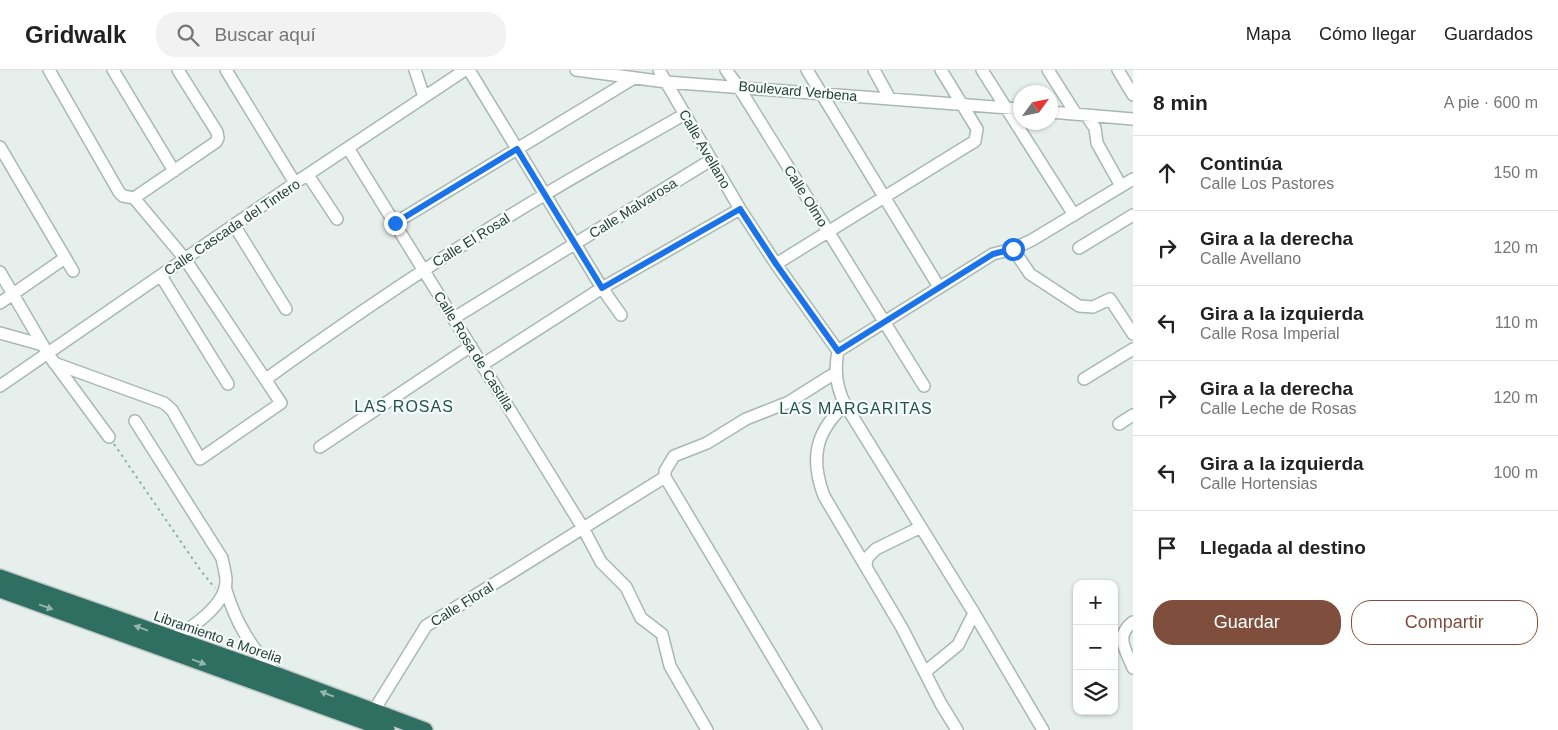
<!DOCTYPE html>
<html lang="es">
<head>
<meta charset="utf-8">
<style>
  body { margin:0; font-family:Arial,sans-serif; background:#f2f2f2; color:#222 }
  .controls { position:absolute; right:15px; bottom:15px; display:grid; overflow:hidden; border-radius:10px; box-shadow:0 1px 4px #0004 }
  .controls button { width:45px; height:45px; display:grid; place-items:center; padding:0; border:0; border-bottom:1px solid #e0e0e0; background:#fff; color:#222; font:25px sans-serif }
  .compass { position:absolute; left:1013px; top:15px; width:45px; height:45px; border-radius:50%; background:#fff; box-shadow:0 1px 4px #0004; rotate:57deg }
  .stop { position:absolute; width:15px; height:15px; margin:-11px; border:4px solid #1a73e8; border-radius:50%; background:#fff }
  .stop.end { background:#1a73e8; border-color:#fff; box-shadow:0 1px 5px #0008 }
  .list { margin:0; padding:0; list-style:none }
  h2 { display:flex; justify-content:space-between; align-items:center; height:65px; margin:0; padding:0 20px; font-size:21px }
  h2 small { font-size:16px; font-weight:400; color:#767676 }
  .list li { display:grid; grid-template-columns:32px 1fr auto; gap:15px; align-items:center; box-sizing:border-box; height:75px; padding:0 20px; border-top:1px solid #e0e0e0 }
  .list b { display:block; font-size:19px; white-space:nowrap }
  .list p { margin:0; font-size:16px; white-space:nowrap; color:#767676 }
  .list em { font-size:16px; font-style:normal; color:#767676 }
  .actions { display:flex; gap:10px; padding:15px 20px }
  .actions a { flex:1; padding:11px 0; border:1px solid #804e3d; border-radius:20px; text-align:center; font-size:18px; color:#804e3d }
  .actions .main { background:#804e3d; color:#fff }
  .icon { flex:none; width:28px; height:28px; fill:none; stroke:currentColor; stroke-width:2; stroke-linecap:round; stroke-linejoin:round }
  .map { position:relative; flex:none; width:1133px; height:660px; overflow:hidden }
  header { display:flex; align-items:center; gap:30px; box-sizing:border-box; height:70px; padding:0 25px; background:#fff; border-bottom:1px solid #e0e0e0 }
  header strong { font-size:24px }
  nav { display:flex; gap:28px; margin-inline-start:auto; font-size:18px }
  .search { width:350px; height:45px; background:#f2f2f2; display:flex; align-items:center; gap:12px; box-sizing:border-box; padding:0 18px; border-radius:20px; color:#767676; font-size:19px }
  main { display:flex }
  aside { flex:1; background:#fff }
  .map>svg:first-child { display:block }
  .lines { fill:none; stroke-linecap:round; stroke-linejoin:round }
  .minor-casing { stroke:#a8b8b2; stroke-width:14 }
  .highway-casing { stroke:#c2cac8; stroke-width:18 }
  .path { stroke:#86b3a5; stroke-width:2; stroke-dasharray:2.5 4; stroke-linecap:butt }
  .minor { stroke:#fff; stroke-width:11 }
  .highway { stroke:#2f6f62; stroke-width:15 }
  .oneway { fill:#93b5ae }
  .route { stroke:#1a73e8; stroke-width:6 }
  .labels { text-anchor:middle; stroke-width:4.5; stroke-linejoin:round; paint-order:stroke }
  .street-label { font-size:14px; fill:#24423a; stroke:#f7fbf9 }
  .quarter-label { font-size:16px; letter-spacing:1px; fill:#1f5548; stroke:#f7fbf9 }
</style>
</head>
<body>
<header>
<strong>Gridwalk</strong>
<div class="search"><svg class="icon" aria-label="search" viewBox="0 0 24 24"><circle cx="10" cy="10" r="6"/><path d="M15 15l6 6"/></svg>Buscar aquí</div>
<nav><a>Mapa</a><a>Cómo llegar</a><a>Guardados</a></nav>
</header>
<main>
<div class="map">
<svg width="1133" height="660" viewBox="0 0 1133 660">
  <rect width="100%" height="100%" fill="#e6efeb"/>
  <g class="lines">
    <g class="minor-casing">
      <path id="minor" d="M49 0 119 122 123 126 134 128
        M113 0 174 101
        M226 0 295 113
        M415 0 424 27
        M469 0 602 218 621 245
        M576 0 666 12 1021 39
        M659 0 740 139 776 194 838 281
        M726 0 738 16 924 316
        M807 0 939 217
        M874 0 890 29
        M982 0 1074 145
        M1048 0 1076 44
        M1118 0 1133 25
        M1050 42 1133 49
        M1086 45 1095 58 1097 73 1121 116
        M0 77 73 201
        M348 78 583 458 601 492 626 517 641 548 662 564 670 596 707 660
        M308 105 337 149
        M134 128 216 72 218 68 217 62 178 0
        M395 153 634 8
        M234 155 286 239
        M1079 178 1133 145
        M1013 179 1030 204 1079 236 1093 237 1110 229 1133 264
        M776 194 975 71 977 59 941 0
        M0 202 48 284 109 367
        M161 206 228 314
        M0 233 65 188
        M454 248 711 90
        M0 263 43 275
        M838 281C834 301 836 318 846 336L974 543 1043 660
        M838 281 993 184 1013 179 1032 170 1133 109
        M54 293 164 333 172 340 200 389 281 333 185 189 134 128
        M482 295 602 218 740 139
        M266 309C356 244 448 182 544 125 590 97 638 71 685 44
        M1084 309 1133 279
        M0 316 295 113 465 0
        M845 335C815 362 810 389 824 426L902 558 941 634 957 660
        M135 351 222 488C223 495 226 503 226 511 226 535 191 559 172 568
        M1119 354 1133 345
        M320 377 471 276
        M665 407 816 660
        M866 496 867 488 876 479 921 457
        M225 517C235 551 250 577 275 602
        M1133 552C1114 566 1126 580 1133 598
        M925 602 958 575 974 543
        M373 642 426 556 665 407V401L674 386 707 373 746 349 789 332 835 303"/>
    </g>
    <g class="highway-casing">
      <path id="highway" d="M0 507 278 605 425 660
        M0 520 387 660"/>
    </g>
    <path class="path" d="M114 374 201 501 215 518"/>
    <use href="#minor" class="minor"/>
    <use href="#highway" class="highway"/>
  </g>
  <defs><path id="oneway-solid" d="M-6-.8H1V-3.2L6.5 0L1 3.2V.8H-6Z" transform="scale(1.25)"/></defs>
  <g class="oneway">
    <use href="#oneway-solid" transform="translate(46 537) rotate(20)"/>
    <use href="#oneway-solid" transform="translate(141 558) rotate(-160)"/>
    <use href="#oneway-solid" transform="translate(199 592) rotate(20)"/>
    <use href="#oneway-solid" transform="translate(327 624) rotate(-159)"/>
  </g>
  <g class="lines">
    <path class="route" d="M395 153 517 79 602 218 740 139 776 194 838 281 993 184 1013 179"/>
  </g>
  <g class="labels">
    <g class="street-label">
      <text transform="translate(798 21) rotate(5)" y="5">Boulevard Verbena</text>
      <text transform="translate(705 79) rotate(60)" y="5">Calle Avellano</text>
      <text transform="translate(806 126) rotate(58)" y="5">Calle Olmo</text>
      <text transform="translate(633 138) rotate(-32)" y="5">Calle Malvarosa</text>
      <text transform="translate(232 157) rotate(-34)" y="5">Calle Cascada del Tintero</text>
      <text transform="translate(471 170) rotate(-32)" y="5">Calle El Rosal</text>
      <text transform="translate(474 281) rotate(58)" y="5">Calle Rosa de Castilla</text>
      <text transform="translate(462 534) rotate(-32)" y="5">Calle Floral</text>
      <text transform="translate(218 567) rotate(19)" y="5">Libramiento a Morelia</text>
    </g>
    <g class="quarter-label">
      <text x="404" y="342">LAS ROSAS</text>
      <text x="856" y="344">LAS MARGARITAS</text>
    </g>
  </g>
</svg>
<div class="controls">
<button>+</button>
<button>−</button>
<button><svg class="icon" aria-label="layers" viewBox="0 0 24 24"><path d="M12 4l9 5-9 5-9-5zM3 14l9 5 9-5"/></svg></button>
</div>
<svg class="compass" viewBox="-18 -18 36 36"><path d="M0-13l5 13h-10z" fill="#e53935"/><path d="M0 13l5-13h-10z" fill="#767676"/></svg>
<div class="stop" style="left:1013px;top:179px"></div>
<div class="stop end" style="left:395px;top:153px"></div>
</div>
<aside>
<h2>8 min<small>A pie · 600 m</small></h2>
<ul class="list">
<li><svg class="icon" aria-label="ahead" viewBox="0 0 24 24"><path d="M12 20V5M6 11l6-6 6 6"/></svg><div><b>Continúa</b><p>Calle Los Pastores</p></div><em>150 m</em></li>
<li><svg class="icon" aria-label="right" viewBox="0 0 24 24"><path d="M7 20v-9h11M14 6l5 5-5 5"/></svg><div><b>Gira a la derecha</b><p>Calle Avellano</p></div><em>120 m</em></li>
<li><svg class="icon" aria-label="left" viewBox="0 0 24 24"><path d="M17 20v-9H6M10 6l-5 5 5 5"/></svg><div><b>Gira a la izquierda</b><p>Calle Rosa Imperial</p></div><em>110 m</em></li>
<li><svg class="icon" aria-label="right" viewBox="0 0 24 24"><path d="M7 20v-9h11M14 6l5 5-5 5"/></svg><div><b>Gira a la derecha</b><p>Calle Leche de Rosas</p></div><em>120 m</em></li>
<li><svg class="icon" aria-label="left" viewBox="0 0 24 24"><path d="M17 20v-9H6M10 6l-5 5 5 5"/></svg><div><b>Gira a la izquierda</b><p>Calle Hortensias</p></div><em>100 m</em></li>
<li><svg class="icon" aria-label="arrive" viewBox="0 0 24 24"><path d="M6 21V4h12l-3 4 3 4H6"/></svg><div><b>Llegada al destino</b></div></li>
</ul>
<div class="actions"><a class="main">Guardar</a><a>Compartir</a></div>
</aside>
</main>
</body>
</html>
